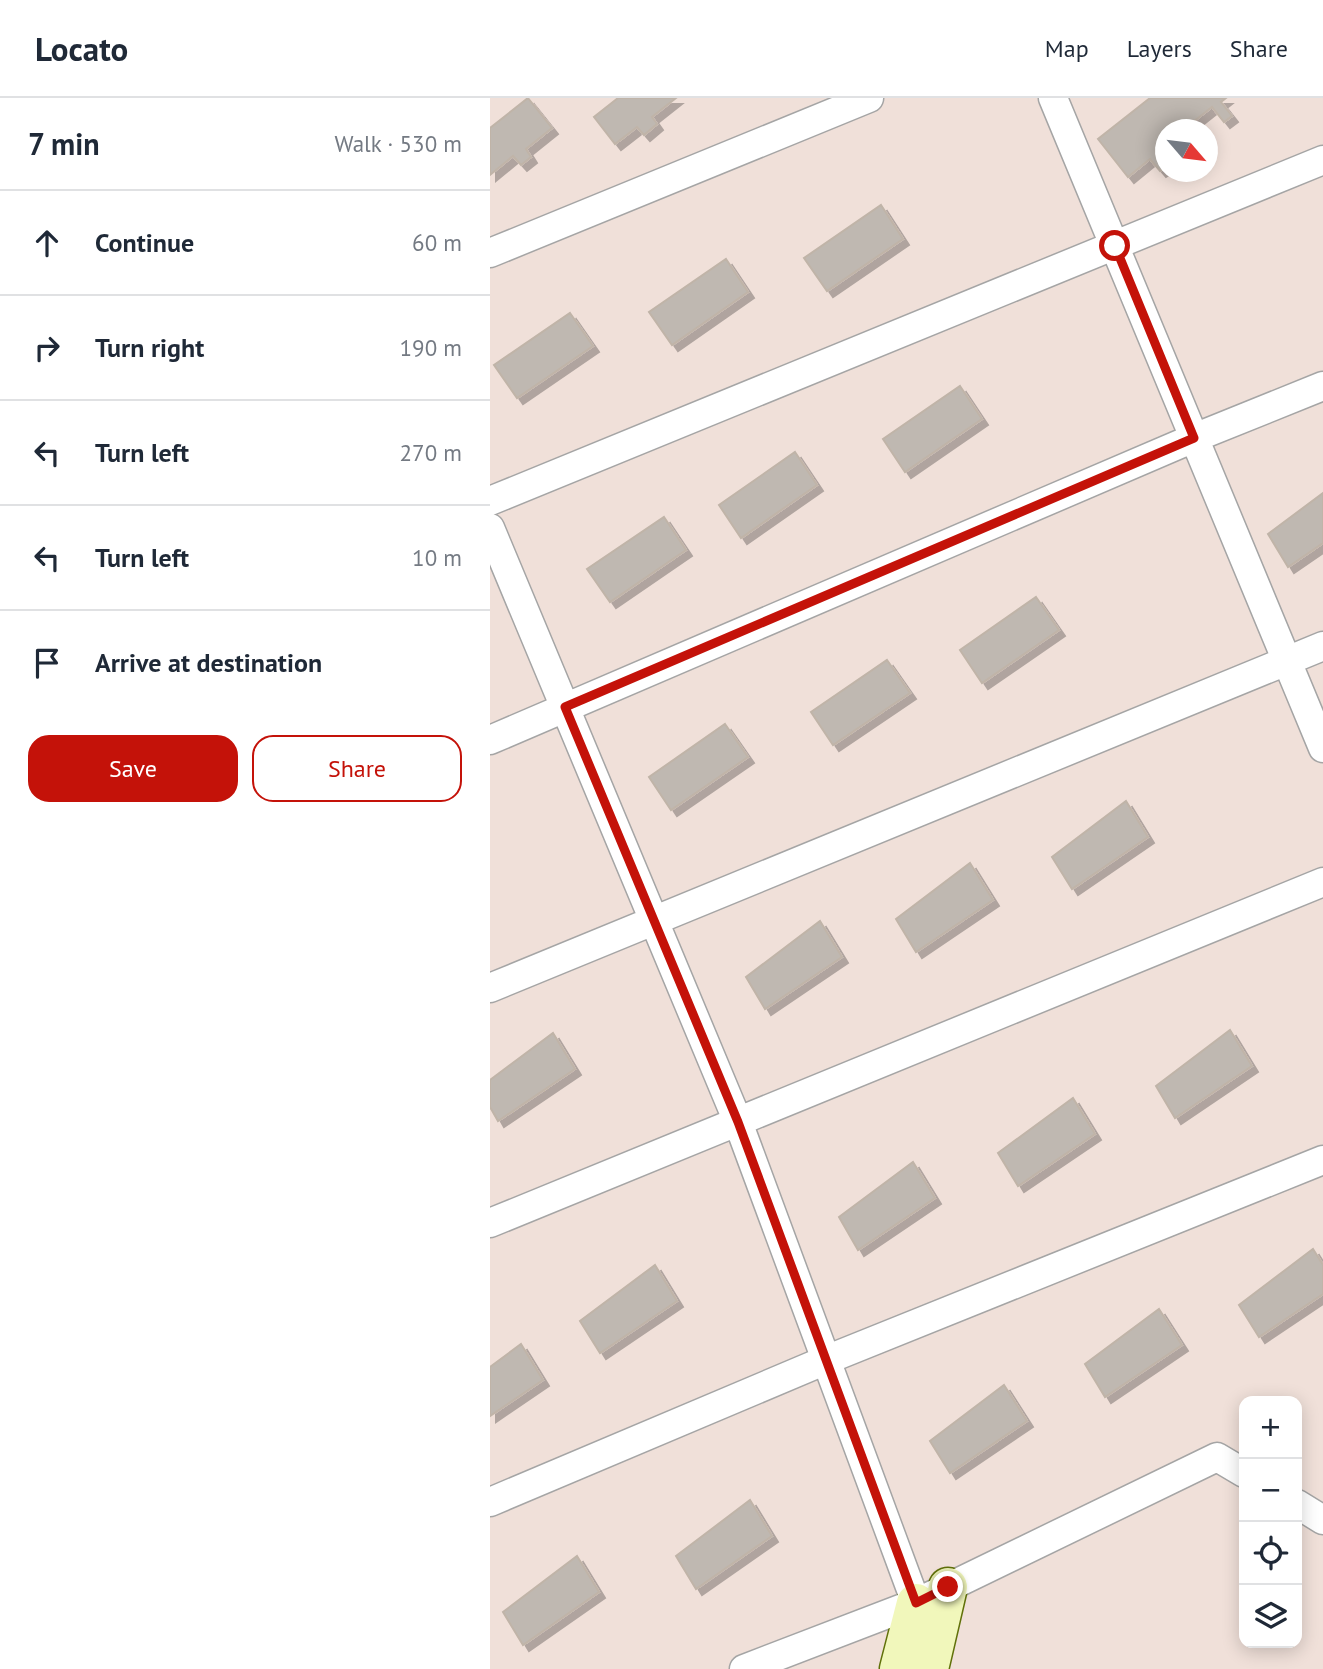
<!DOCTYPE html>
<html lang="en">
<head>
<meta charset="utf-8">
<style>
  body { margin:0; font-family:"PT Sans",sans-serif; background:#f6f6f7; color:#1f2937 }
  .controls { position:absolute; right:21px; bottom:21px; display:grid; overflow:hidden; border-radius:14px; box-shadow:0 4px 18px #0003 }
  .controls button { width:63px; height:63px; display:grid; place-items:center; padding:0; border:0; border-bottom:2px solid #e0e1e3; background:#fff; color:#1f2937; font:35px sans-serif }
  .compass { position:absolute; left:665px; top:21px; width:63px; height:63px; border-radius:50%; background:#fff; box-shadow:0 4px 18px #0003; rotate:118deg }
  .stop { position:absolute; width:21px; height:21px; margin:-16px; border:5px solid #c41209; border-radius:50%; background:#fff }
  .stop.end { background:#c41209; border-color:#fff; box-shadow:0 2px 7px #0008 }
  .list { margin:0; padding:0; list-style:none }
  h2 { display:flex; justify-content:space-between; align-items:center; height:91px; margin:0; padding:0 28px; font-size:30px }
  h2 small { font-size:23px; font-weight:400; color:#747a83 }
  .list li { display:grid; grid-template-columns:46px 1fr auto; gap:21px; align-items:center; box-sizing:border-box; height:105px; padding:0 28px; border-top:2px solid #e0e1e3 }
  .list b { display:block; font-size:26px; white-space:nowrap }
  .list em { font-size:23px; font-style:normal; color:#747a83 }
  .actions { display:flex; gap:14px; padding:21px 28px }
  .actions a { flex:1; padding:16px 0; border:2px solid #c41209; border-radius:21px; text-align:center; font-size:24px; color:#c41209 }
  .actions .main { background:#c41209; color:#fff }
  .icon { flex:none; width:38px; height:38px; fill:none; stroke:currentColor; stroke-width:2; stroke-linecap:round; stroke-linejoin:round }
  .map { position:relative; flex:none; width:833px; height:1571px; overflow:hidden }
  header { display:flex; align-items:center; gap:42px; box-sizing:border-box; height:98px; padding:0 35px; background:#fff; border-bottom:2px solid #e0e1e3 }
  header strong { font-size:33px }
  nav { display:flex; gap:38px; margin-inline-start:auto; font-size:24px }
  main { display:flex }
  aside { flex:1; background:#fff }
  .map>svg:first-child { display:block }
  .military { fill:#f0e0d9; fill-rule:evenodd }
  .building { fill:#bfb8b1; stroke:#c0b4a8; stroke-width:2; filter:url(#shadow) }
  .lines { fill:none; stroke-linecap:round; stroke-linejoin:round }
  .street-casing { stroke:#a5a5a5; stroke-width:31 }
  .secondary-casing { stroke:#61710a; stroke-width:41 }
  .street { stroke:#fff; stroke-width:28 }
  .secondary { stroke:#f1f7bb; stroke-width:38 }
  .route { stroke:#c41209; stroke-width:9 }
</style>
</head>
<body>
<header>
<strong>Locato</strong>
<nav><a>Map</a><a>Layers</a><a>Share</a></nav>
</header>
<main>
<aside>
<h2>7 min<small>Walk · 530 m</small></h2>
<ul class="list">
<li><svg class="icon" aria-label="ahead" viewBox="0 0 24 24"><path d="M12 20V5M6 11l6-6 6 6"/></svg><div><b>Continue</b></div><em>60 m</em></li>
<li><svg class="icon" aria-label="right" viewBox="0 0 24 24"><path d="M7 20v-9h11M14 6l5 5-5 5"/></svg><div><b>Turn right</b></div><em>190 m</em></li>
<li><svg class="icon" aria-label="left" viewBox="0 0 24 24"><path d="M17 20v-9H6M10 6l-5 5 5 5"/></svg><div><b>Turn left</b></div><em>270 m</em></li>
<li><svg class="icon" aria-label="left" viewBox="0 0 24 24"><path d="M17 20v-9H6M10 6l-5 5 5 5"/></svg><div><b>Turn left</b></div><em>10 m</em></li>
<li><svg class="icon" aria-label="arrive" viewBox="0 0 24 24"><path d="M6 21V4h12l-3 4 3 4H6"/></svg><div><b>Arrive at destination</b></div></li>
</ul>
<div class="actions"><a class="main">Save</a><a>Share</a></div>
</aside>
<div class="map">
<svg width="833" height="1571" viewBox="0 0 833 1571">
  <defs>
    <filter id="shadow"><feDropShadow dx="6" dy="6" stdDeviation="0" flood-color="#0004"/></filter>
  </defs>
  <rect width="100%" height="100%" fill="#efece5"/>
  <path class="military" d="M0 0H833V1571H0ZM676 32H718V74H676ZM754 1303H807V1545H754Z"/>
  <path class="building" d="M38 0 62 30 36 51 41 59 31 67 23 58 0 77V30Z
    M128 0H186L162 19 167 26 154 37 147 29 125 46 104 19Z
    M660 0H736L731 4 742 18 734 24 722 9 693 32H676V46L671 50 676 56V69L670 73 660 61 638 79 608 41Z
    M391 107 413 141 337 193 314 160Z
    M236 161 258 194 182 247 159 214Z
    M80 215 103 248 27 300 4 267Z
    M470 288 492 321 415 374 393 341Z
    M305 354 327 387 251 440 229 407Z
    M833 395V445L798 469 778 436Z
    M174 419 196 452 120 504 97 471Z
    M546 499 569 532 492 585 470 552Z
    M397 562 420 595 343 647 321 614Z
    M235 626 258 659 181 712 159 679Z
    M636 703 658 739 582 791 562 759Z
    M480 765 503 802 426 854 406 821Z
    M330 823 352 859 275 911 256 879Z
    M740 932 762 968 685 1020 666 988Z
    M63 935 85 971 8 1023 0 1009V982Z
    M583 1000 605 1036 528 1088 508 1055Z
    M423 1064 445 1100 368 1152 349 1119Z
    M823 1151 833 1167V1196L769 1239 749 1207Z
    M165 1167 187 1203 110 1255 90 1223Z
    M669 1211 692 1247 615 1299 595 1266Z
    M31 1246 53 1282 0 1318V1269Z
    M514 1287 537 1323 460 1375 440 1343Z
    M260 1402 282 1438 206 1491 186 1458Z
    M87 1458 109 1494 33 1547 13 1514Z"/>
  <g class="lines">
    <g class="street-casing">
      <path id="street" d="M563 0 833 650
        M0 155 379 0
        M0 403 833 62
        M0 430 248 1024 426 1505
        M0 642 704 340 833 288
        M0 890 833 548
        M0 1125 833 784
        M0 1404 336 1262 833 1062
        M807 1406 833 1422
        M254 1571 426 1505 727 1359 754 1375"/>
    </g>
    <g class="secondary-casing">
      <path id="secondary" d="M409 1571 426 1505
        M439 1571 458 1489"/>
    </g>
    <use href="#street" class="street"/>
    <use href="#secondary" class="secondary"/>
  </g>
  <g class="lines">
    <path class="route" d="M458 1489 426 1505 248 1024 75 609 704 340 625 148"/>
  </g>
</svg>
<div class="controls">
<button>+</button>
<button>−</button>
<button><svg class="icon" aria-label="locate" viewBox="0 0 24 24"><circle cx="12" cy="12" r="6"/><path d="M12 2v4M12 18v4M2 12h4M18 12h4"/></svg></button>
<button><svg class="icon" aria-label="layers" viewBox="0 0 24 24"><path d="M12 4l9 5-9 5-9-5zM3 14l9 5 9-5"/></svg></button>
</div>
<svg class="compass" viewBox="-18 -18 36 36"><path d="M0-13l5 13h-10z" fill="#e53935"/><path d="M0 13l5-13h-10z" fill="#747a83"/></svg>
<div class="stop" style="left:625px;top:148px"></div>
<div class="stop end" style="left:458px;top:1489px"></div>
</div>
</main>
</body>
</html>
